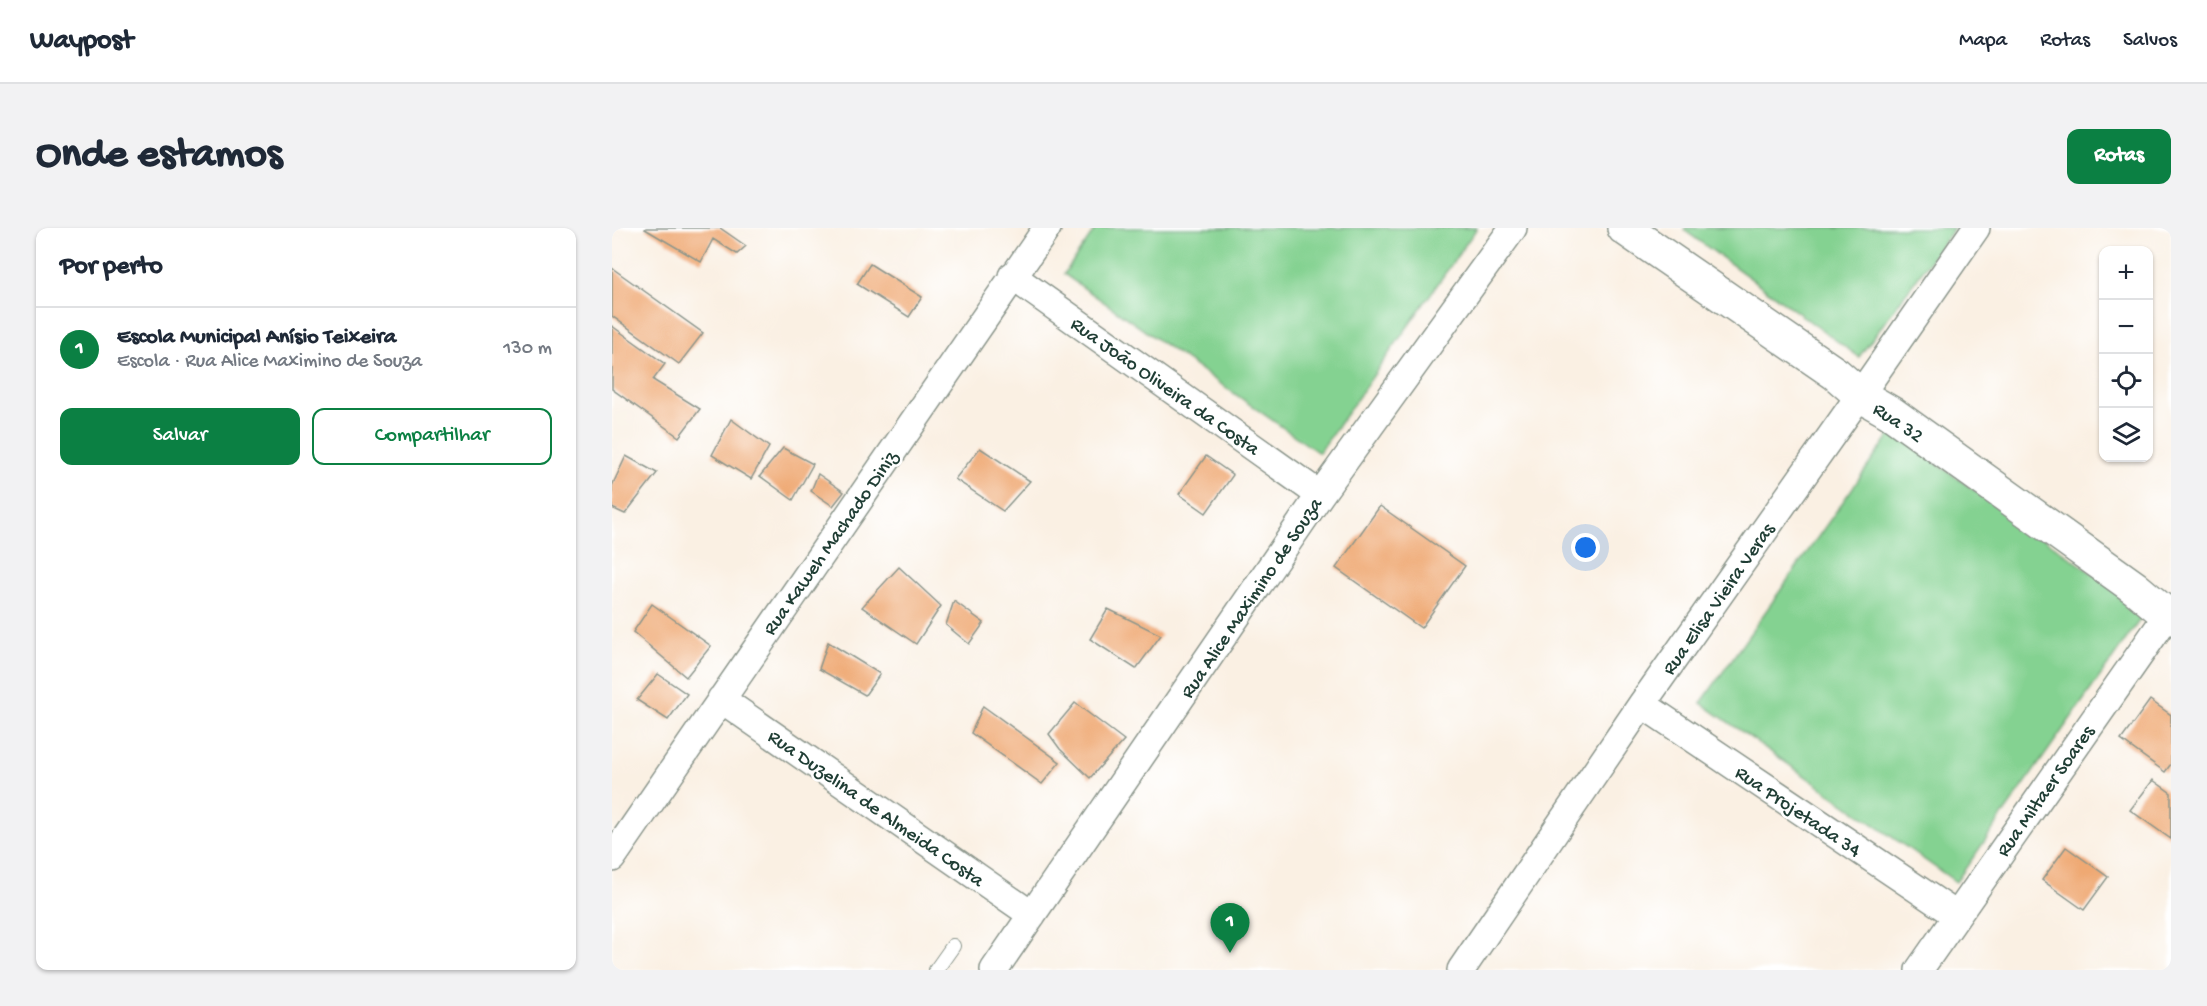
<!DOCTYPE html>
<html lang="pt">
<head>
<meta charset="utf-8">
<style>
  body { margin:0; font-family:"Gochi Hand",sans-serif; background:#f2f2f3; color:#1f2937 }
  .controls { position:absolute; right:18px; top:18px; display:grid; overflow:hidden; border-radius:12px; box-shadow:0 2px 4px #0004 }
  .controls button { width:54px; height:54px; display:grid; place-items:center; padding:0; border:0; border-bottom:2px solid #e0e1e3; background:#fff; color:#1f2937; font:30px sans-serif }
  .you { position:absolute; left:974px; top:320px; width:21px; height:21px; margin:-15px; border:4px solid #fff; border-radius:50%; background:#1a73e8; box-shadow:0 0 0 9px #1a73e833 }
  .badge { display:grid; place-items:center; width:39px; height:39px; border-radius:50%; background:#0b8043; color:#fff; font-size:20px; font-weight:700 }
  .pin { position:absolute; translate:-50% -50px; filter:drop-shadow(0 2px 3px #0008) }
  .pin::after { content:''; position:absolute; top:32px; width:21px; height:18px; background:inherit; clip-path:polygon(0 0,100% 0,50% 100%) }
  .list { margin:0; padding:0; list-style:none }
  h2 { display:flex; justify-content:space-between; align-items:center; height:78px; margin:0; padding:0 24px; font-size:26px }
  h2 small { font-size:20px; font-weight:400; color:#747a83 }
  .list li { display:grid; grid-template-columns:39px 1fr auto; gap:18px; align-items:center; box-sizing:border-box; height:84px; padding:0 24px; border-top:2px solid #e0e1e3 }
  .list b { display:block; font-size:22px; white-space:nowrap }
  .list p { margin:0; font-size:20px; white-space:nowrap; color:#747a83 }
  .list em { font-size:20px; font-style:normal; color:#747a83 }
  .actions { display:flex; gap:12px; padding:18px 24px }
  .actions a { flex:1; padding:14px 0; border:2px solid #0b8043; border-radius:12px; text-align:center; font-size:21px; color:#0b8043 }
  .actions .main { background:#0b8043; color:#fff }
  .icon { flex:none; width:33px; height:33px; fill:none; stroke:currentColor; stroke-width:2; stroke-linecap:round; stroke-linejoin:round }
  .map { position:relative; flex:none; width:1559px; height:742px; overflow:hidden; border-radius:12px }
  header { display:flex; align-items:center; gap:36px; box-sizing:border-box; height:84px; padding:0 30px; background:#fff; border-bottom:2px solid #e0e1e3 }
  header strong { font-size:28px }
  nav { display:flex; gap:33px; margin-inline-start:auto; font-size:21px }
  .intro { display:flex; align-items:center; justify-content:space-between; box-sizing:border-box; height:144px; padding:0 36px }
  h1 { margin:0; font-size:42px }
  .button { padding:15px 27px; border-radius:12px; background:#0b8043; color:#fff; font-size:21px; font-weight:700 }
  main { display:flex; gap:36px; padding:0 36px }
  aside { flex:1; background:#fff; border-radius:12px; box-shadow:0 2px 4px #0004 }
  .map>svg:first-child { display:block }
  .green { fill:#84d291; stroke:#528862; stroke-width:1.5 }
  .building { fill:#efa973 }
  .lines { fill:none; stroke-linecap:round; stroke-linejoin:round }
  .lane-casing { stroke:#8c968c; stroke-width:16 }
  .street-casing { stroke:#8c968c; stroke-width:30 }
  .secondary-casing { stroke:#8c968c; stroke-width:36 }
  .lane { stroke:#fff; stroke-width:14 }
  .street { stroke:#fff; stroke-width:27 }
  .secondary { stroke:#fff; stroke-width:33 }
  .labels { text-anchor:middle; stroke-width:5; stroke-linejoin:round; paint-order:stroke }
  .street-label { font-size:20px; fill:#1f3d34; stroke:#fff }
</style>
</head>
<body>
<header>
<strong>Waypost</strong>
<nav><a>Mapa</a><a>Rotas</a><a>Salvos</a></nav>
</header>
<div class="intro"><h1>Onde estamos</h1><a class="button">Rotas</a></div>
<main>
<aside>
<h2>Por perto<small></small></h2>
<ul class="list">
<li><span class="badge">1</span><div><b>Escola Municipal Anísio Teixeira</b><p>Escola · Rua Alice Maximino de Souza</p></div><em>130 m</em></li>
</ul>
<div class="actions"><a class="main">Salvar</a><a>Compartilhar</a></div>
</aside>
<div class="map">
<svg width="1559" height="742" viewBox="0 0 1559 742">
  <rect width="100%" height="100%" fill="#fff"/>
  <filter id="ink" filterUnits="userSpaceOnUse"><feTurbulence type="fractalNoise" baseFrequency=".0167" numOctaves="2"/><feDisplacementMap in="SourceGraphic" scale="12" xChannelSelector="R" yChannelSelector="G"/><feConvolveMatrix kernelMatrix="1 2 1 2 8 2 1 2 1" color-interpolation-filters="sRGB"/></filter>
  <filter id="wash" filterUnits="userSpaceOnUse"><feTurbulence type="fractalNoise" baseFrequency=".008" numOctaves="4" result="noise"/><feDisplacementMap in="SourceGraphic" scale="24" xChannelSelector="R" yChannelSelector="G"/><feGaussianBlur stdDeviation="1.35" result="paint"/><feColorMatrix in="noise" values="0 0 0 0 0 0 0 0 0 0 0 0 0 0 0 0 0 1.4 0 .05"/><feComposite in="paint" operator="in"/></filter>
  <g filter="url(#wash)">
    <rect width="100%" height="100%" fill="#faf0e3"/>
    <path class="green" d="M484 0H865L707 225 452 46Z
      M1073 0H1342L1247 129 1072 2Z
      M1280 204 1534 383 1344 654 1089 475Z"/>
    <g id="blocks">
      <path class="building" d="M34 0H108L134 18 125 26 101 11 89 34 33 1Z
        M258 36 310 69 297 89 245 56Z
        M0 40 91 105 67 136 0 88Z
        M0 98 53 136 41 152 88 181 67 209 0 161Z
        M119 191 157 219 139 251 100 227Z
        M171 220 201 236 181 272 148 248Z
        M368 220 418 253 391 283 343 251Z
        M14 228 45 245 13 286 0 280V258Z
        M594 228 621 247 594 285 567 266Z
        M206 246 232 264 221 278 199 263Z
        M768 278 853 338 809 400 724 340Z
        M287 339 329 378 304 416 250 379Z
        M342 373 372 395 357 416 334 397Z
        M40 376 99 418 74 449 21 404Z
        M496 381 549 407 524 441 478 411Z
        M216 414 268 446 253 467 207 441Z
        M46 446 75 466 56 492 25 472Z
        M1538 472 1559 487V536L1553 544 1509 512Z
        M463 475 512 512 478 550 448 521 437 506Z
        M371 478 448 534 430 556 359 505Z
        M1541 552 1559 565V611L1518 582Z
        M1454 619 1496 649 1472 682 1430 652Z"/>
    </g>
  </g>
  <g filter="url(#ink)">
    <use href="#blocks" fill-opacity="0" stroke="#8c968c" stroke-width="1.5"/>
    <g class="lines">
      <g class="lane-casing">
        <path id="lane" d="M324 742 341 718"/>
      </g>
      <g class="street-casing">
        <path id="street" d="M400 48 708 267
          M109 471 420 687
          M1030 476 1344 687
          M0 630 435 0
          M382 742 708 267 901 0
          M849 742 1030 476 1248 167 1364 0
          M1307 742 1559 382"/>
      </g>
      <g class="secondary-casing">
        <path id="secondary" d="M1012 0 1224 146 1248 167 1279 185 1523 360 1559 390"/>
      </g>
      <use href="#lane" class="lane"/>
      <use href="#street" class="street"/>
      <use href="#secondary" class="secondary"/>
    </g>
  </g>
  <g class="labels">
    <g class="street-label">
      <text transform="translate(554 157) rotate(35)" y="7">Rua João Oliveira da Costa</text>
      <text transform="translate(1287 193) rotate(34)" y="7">Rua 32</text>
      <text transform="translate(217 314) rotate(-55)" y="7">Rua Kaweh Machado Diniz</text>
      <text transform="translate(638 369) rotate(-56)" y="7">Rua Alice Maximino de Souza</text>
      <text transform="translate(1105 370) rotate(-55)" y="7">Rua Elisa Vieira Veras</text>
      <text transform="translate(1432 562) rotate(-55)" y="7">Rua Miltaer Soares</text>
      <text transform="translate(265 579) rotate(35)" y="7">Rua Duzelina de Almeida Costa</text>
      <text transform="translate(1187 582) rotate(34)" y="7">Rua Projetada 34</text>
    </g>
  </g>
</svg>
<div class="controls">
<button>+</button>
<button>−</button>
<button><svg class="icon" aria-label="locate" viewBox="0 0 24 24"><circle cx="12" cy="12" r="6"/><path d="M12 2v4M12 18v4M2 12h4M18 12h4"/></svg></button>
<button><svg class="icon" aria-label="layers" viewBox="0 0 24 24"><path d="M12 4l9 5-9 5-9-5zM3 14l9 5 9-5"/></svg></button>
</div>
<div class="you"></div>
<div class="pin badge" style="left:618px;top:725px">1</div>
</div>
</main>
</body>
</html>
